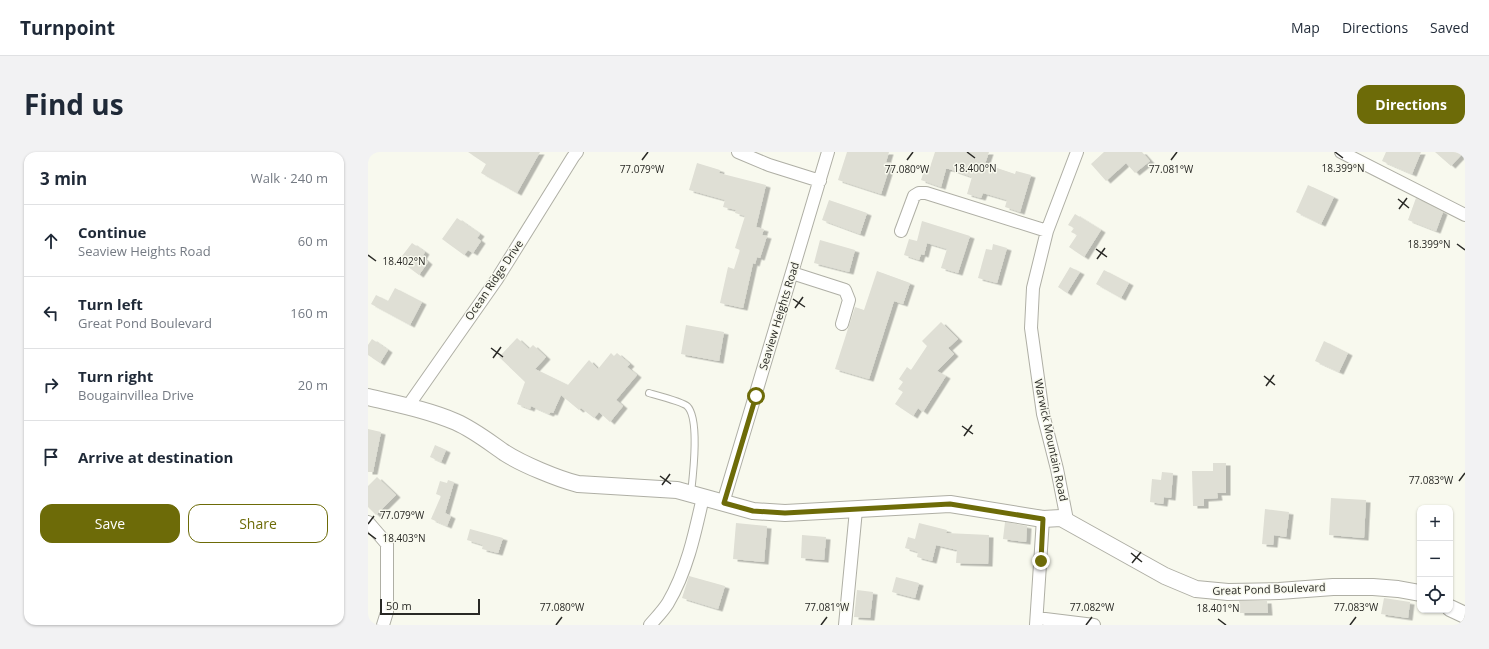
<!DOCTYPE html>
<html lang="en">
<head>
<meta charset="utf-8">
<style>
  body { margin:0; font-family:"Open Sans",sans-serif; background:#f2f2f3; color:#1f2937 }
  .controls { position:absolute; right:12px; bottom:12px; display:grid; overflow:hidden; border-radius:8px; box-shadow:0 1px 3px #0004 }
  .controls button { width:36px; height:36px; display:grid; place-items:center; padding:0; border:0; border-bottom:1px solid #e0e1e3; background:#fff; color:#1f2937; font:20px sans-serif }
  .scale { position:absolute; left:12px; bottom:10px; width:100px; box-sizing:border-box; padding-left:4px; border:2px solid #292925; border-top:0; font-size:11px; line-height:14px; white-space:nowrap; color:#292925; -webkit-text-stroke:3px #f8f9ee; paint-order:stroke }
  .stop { position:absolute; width:12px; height:12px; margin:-9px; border:3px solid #6d6b08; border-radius:50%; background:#fff }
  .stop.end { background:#6d6b08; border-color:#fff; box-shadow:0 1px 4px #0008 }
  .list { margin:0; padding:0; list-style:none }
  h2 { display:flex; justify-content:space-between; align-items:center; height:52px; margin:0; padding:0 16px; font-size:17px }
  h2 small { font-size:13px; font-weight:400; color:#747a83 }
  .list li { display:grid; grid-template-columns:26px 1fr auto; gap:12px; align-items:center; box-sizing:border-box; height:72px; padding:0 16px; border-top:1px solid #e0e1e3 }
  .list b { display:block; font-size:15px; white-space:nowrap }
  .list p { margin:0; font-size:13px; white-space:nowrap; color:#747a83 }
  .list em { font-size:13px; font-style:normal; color:#747a83 }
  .actions { display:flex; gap:8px; padding:12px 16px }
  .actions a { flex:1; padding:9px 0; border:1px solid #6d6b08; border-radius:12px; text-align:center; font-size:14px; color:#6d6b08 }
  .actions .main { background:#6d6b08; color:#fff }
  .icon { flex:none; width:22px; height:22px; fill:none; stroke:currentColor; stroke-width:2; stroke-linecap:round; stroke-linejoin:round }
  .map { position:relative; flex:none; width:1097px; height:473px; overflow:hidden; border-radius:12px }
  header { display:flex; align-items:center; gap:24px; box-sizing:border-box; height:56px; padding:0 20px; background:#fff; border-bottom:1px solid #e0e1e3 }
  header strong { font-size:19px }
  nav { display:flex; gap:22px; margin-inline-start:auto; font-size:14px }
  .intro { display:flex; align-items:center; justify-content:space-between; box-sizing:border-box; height:96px; padding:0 24px }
  h1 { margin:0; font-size:28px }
  .button { padding:10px 18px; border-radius:12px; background:#6d6b08; color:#fff; font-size:14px; font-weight:700 }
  main { display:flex; gap:24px; padding:0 24px }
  aside { flex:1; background:#fff; border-radius:12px; box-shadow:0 1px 3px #0004 }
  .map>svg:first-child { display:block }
  .building { fill:#dfdfd5; filter:url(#shadow) }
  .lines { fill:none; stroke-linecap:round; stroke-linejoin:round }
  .service-casing { stroke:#afafa5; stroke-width:8 }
  .minor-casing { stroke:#afafa5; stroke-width:14 }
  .tertiary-casing { stroke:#afafa5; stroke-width:18 }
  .service { stroke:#fff; stroke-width:6 }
  .minor { stroke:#fff; stroke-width:12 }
  .tertiary { stroke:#fff; stroke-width:16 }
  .route { stroke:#6d6b08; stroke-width:5 }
  .ticks { fill:none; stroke:#292925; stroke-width:1.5 }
  .labels { text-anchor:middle; stroke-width:3; stroke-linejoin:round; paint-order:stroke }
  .street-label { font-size:11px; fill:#292925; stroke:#f8f9ee }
  .ticks-label { font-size:10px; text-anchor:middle; fill:#292925; stroke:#f8f9ee; stroke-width:3; stroke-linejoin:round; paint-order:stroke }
</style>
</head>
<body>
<header>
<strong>Turnpoint</strong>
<nav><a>Map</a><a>Directions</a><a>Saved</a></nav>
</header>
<div class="intro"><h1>Find us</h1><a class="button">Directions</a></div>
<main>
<aside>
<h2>3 min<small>Walk · 240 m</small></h2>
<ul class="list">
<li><svg class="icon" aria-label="ahead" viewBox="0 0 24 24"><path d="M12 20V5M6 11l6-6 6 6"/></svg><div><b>Continue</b><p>Seaview Heights Road</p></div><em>60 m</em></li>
<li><svg class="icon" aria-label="left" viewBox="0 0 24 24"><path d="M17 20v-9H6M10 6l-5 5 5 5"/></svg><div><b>Turn left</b><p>Great Pond Boulevard</p></div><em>160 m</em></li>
<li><svg class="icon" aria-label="right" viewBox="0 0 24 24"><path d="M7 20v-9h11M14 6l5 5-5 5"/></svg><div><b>Turn right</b><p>Bougainvillea Drive</p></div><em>20 m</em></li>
<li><svg class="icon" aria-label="arrive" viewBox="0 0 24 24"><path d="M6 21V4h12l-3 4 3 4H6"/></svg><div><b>Arrive at destination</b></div></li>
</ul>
<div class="actions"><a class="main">Save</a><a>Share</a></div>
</aside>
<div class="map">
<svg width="1097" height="473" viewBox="0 0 1097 473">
  <defs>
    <filter id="shadow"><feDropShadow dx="4.5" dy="2.5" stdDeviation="0" flood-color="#0004"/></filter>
  </defs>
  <rect width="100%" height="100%" fill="#f8f9ee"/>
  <path class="building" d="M100 0H172L149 41 113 21 118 12Z
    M479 0H521L518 10 523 11 513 42 470 28Z
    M567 0H621L617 12 647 22 648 19 663 23 652 60 637 55 639 48 615 41 613 46 599 42 604 25 581 17H578L573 35 553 28 558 13 562 15Z
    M736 0H774L782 9 767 21 758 11 738 29 723 12Z
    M1018 0H1053L1044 22 1014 9Z
    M1067 0H1096L1083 14Z
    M329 11 352 18 351 21 398 33 388 75 396 77 394 83 399 84 392 106 389 105 387 112 385 111 375 156 352 151 360 115 366 117 372 98 367 96 377 64 367 61 368 58 355 55 357 48 321 38Z
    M940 33 966 45 953 72 928 60Z
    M1048 46 1075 60 1068 79 1040 68Z
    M461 48 499 61 492 82 454 68Z
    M707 62 733 78 716 105 701 95 709 83 703 80 706 76 700 73Z
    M89 66 112 82 109 86 113 89 105 101 100 98 96 103 74 87Z
    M554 69 602 84 590 121 573 116 579 97 559 91 556 103 553 102 551 108 536 103 541 87 549 89Z
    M452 88 487 98 481 120 446 111Z
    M44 91 57 100 54 105 60 110 51 123 31 108Z
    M625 92 639 96 629 131 610 126 618 97 624 98Z
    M702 115 712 120 699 141 690 135Z
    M736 118 761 131 753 146 728 132Z
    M509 119 542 131 535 152 526 149 501 227 467 217 487 155 496 158Z
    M27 136 54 150 42 173 3 152 8 143 20 149Z
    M573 170 590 187 580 196 586 202 569 219 578 224 555 260 550 256 545 264 527 252 535 240 530 237 535 230 531 227 539 215 543 218 559 194 554 189Z
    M318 173 356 180 351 209 313 202Z
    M149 186 161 197 165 193 178 205 167 217 200 233 221 208 230 217 243 201 246 204 249 201 262 212 259 215 269 223 248 248 255 254 242 270 231 260 226 266 213 256 211 258 193 243 185 261 183 260 181 262 163 254 162 257 149 252 157 230 131 205Z
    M4 187 20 198 12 211 0 203V193Z
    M956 189 980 201 971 220 947 209Z
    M0 277 13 280 5 320H0Z
    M67 293 78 298 73 310 62 305Z
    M845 311H858V341H849L850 346 836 347V354H825L824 319H845Z
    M794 320 805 321 803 346 796 345 795 352 782 350 784 327 793 328Z
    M9 325 28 343 8 363 0 355V334Z
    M80 328 86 330 77 361 83 364 79 374 63 367 73 344 68 342 72 329 79 331Z
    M963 346 998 348 996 386 961 383Z
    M897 357 921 360 918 385 906 383 905 393 894 392Z
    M637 370 659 374 658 390 635 387Z
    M368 371 399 374 396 410 365 407Z
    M551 371 579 378 578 381 621 383 620 412 588 411 589 398 568 393 564 409 549 405 550 400 537 396 540 385 547 387Z
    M102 377 135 386 130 401 114 397 115 393 99 388Z
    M434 383 458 385 456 408 433 406Z
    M321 424 357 434 350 457 314 446Z
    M528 425 551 431 547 446 524 440Z
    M489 438 505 440 502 466 486 465Z
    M1016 446 1042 450 1040 466 1013 462Z
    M871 449H899L900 461H872Z"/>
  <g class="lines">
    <g class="service-casing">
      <path id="service" d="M281 241C288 243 315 250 319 254 332 266 325 323 323 341"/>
    </g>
    <g class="minor-casing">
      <path id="minor" d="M370 0 401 13 452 29
        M973 0 1097 63
        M533 79 546 44 551 41H558L679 79
        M424 121 477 138 481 148 474 172
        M40 254 129 127 205 5 209 0
        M355 351 460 0
        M699 368 689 317 675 262 663 176 665 136 679 79 709 0
        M0 370 19 392V460L15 473
        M669 466 726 473
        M282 473C288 466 295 459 300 451 319 419 327 381 335 345
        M477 473 488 358
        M668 473 675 367"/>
    </g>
    <g class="tertiary-casing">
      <path id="tertiary" d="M0 245C29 252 60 258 88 270 106 278 121 290 137 301 154 312 190 327 210 332L309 338 385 359 417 361 582 352 675 367 693 366 797 424 828 437 860 440 911 439 965 435H1005L1030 437 1052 441
        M1082 456 1097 463"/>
    </g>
    <use href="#service" class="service"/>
    <use href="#minor" class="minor"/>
    <use href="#tertiary" class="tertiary"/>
  </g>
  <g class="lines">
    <path class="route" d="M388 244 356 351 385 359 417 361 582 352 675 367 673 409"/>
  </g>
  <path class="ticks" d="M599 0 607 6M967 0 975 6M274 8 280 0M539 8 545 0M803 8 809 0M1030 47 1041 56M1031 57 1039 46M1089 92 1097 98M728 97 739 105M0 103 8 109M729 107 737 96M425 147 437 155M427 156 435 145M123 196 135 205M125 206 133 195M896 224 907 233M898 234 906 223M594 274 605 282M596 284 604 273M292 324 303 332M1091 329 1097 321M294 333 302 322M0 372 6 364M0 381 8 387M763 401 774 410M764 411 773 400M850 467 858 473M188 473 194 465M453 473 459 465M718 473 724 465M982 473 988 465"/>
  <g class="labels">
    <g class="street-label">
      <text transform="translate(126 128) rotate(-56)" y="4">Ocean Ridge Drive</text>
      <text transform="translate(411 164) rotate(-73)" y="4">Seaview Heights Road</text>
      <text transform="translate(683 288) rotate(78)" y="4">Warwick Mountain Road</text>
      <text transform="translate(901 437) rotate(-2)" y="4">Great Pond Boulevard</text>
    </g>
  </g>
  <g class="ticks-label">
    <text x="607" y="20">18.400°N</text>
    <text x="975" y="20">18.399°N</text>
    <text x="274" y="21">77.079°W</text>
    <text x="539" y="21">77.080°W</text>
    <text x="803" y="21">77.081°W</text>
    <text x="1061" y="96">18.399°N</text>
    <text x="36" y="113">18.402°N</text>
    <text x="1063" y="332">77.083°W</text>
    <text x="34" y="367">77.079°W</text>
    <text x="36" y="390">18.403°N</text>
    <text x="194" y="459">77.080°W</text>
    <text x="459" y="459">77.081°W</text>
    <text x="724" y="459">77.082°W</text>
    <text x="988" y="459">77.083°W</text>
    <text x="850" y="460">18.401°N</text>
  </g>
</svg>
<div class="controls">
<button>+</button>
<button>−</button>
<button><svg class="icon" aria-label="locate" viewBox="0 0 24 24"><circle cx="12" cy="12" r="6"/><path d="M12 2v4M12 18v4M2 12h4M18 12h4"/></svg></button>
</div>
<div class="scale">50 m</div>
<div class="stop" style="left:388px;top:244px"></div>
<div class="stop end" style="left:673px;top:409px"></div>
</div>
</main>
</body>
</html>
